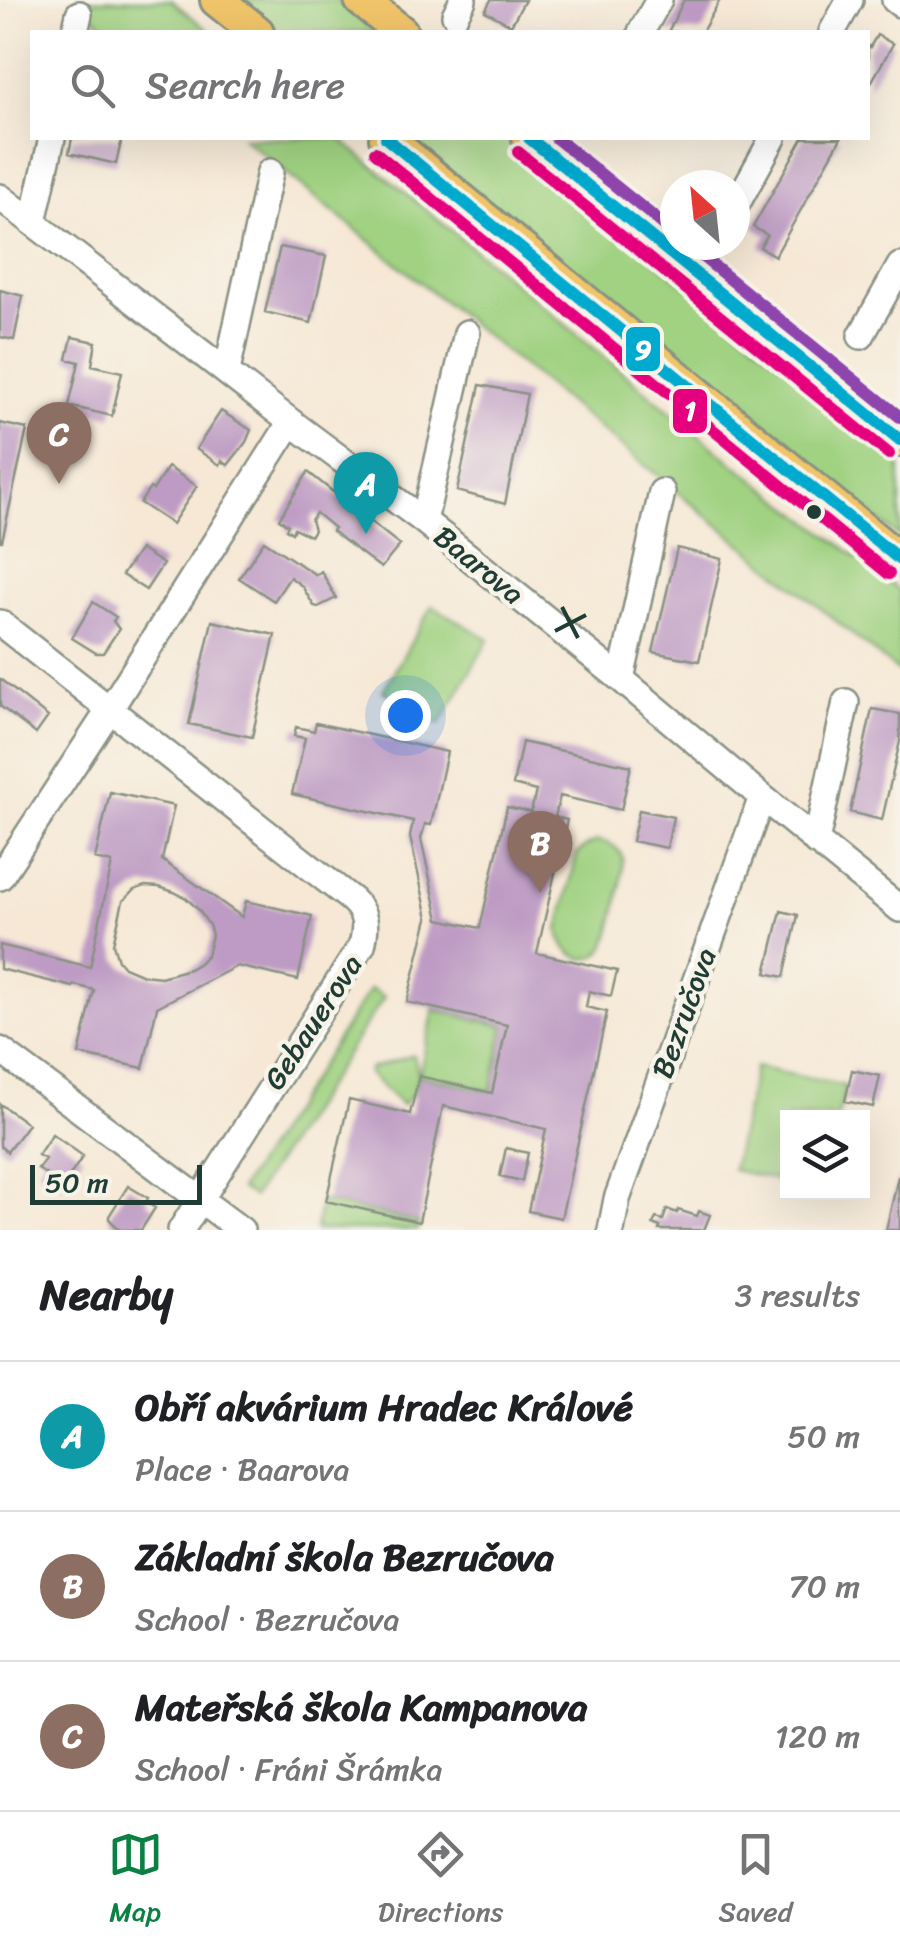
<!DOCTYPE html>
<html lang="en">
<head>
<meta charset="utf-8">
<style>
  body { margin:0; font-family:Sriracha,sans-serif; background:#f2f2f2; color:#202124 }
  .controls { position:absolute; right:30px; bottom:30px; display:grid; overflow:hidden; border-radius:0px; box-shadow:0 10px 40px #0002 }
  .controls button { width:90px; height:90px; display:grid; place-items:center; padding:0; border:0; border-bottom:2px solid #e0e0e0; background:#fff; color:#202124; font:50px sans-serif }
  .compass { position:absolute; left:660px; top:170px; width:90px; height:90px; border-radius:50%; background:#fff; box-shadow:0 10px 40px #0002; rotate:333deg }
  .scale { position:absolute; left:30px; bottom:25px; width:172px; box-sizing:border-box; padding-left:10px; border:5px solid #1f3d34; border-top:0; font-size:28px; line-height:35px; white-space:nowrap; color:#1f3d34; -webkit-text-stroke:8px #f7f3e8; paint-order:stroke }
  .you { position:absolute; left:405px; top:715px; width:35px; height:35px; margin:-25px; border:8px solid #fff; border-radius:50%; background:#1a73e8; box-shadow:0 0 0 15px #1a73e833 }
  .badge { display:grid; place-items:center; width:65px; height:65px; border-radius:50%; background:#0b8043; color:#fff; font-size:32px; font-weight:700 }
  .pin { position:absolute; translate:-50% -82px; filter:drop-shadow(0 2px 5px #0008) }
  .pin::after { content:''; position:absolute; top:52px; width:35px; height:30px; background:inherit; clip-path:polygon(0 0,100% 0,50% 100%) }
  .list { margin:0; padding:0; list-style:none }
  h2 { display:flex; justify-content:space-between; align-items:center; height:130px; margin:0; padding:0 40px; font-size:42px }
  h2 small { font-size:32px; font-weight:400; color:#757577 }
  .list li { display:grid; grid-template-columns:65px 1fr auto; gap:30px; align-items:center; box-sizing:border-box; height:150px; padding:0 40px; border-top:2px solid #e0e0e0 }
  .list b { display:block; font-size:38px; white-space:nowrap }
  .list p { margin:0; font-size:32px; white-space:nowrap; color:#757577 }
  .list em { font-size:32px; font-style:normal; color:#757577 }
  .icon { flex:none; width:55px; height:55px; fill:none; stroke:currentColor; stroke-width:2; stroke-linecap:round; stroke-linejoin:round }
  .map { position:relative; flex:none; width:900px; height:1230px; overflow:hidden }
  .search { position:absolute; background:#fff; box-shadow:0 10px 40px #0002; left:30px; right:30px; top:30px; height:110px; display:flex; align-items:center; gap:25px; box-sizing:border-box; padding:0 35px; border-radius:0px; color:#757577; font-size:38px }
  .sheet { height:580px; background:#fff }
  nav { display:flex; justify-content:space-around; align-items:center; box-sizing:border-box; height:140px; border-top:2px solid #e0e0e0; background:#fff; font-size:28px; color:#757577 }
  nav a { display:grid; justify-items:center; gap:5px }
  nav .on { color:#0b8043 }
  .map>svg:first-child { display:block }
  .green { fill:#a0d282; stroke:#60885b; stroke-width:2.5 }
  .building { fill:#be9bc4; fill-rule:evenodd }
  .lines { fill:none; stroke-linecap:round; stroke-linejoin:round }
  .minor-casing { stroke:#8a9284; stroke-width:30 }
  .major-casing { stroke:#8a9284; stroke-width:38 }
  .minor { stroke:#fff; stroke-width:25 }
  .major { stroke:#f0c469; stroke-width:32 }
  .bus-1-casing { stroke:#f7f3e8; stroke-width:20 }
  .bus-2-casing { stroke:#f7f3e8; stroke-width:20 }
  .bus-3-casing { stroke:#f7f3e8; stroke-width:20 }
  .bus-1 { stroke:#00a9ce; stroke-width:12 }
  .bus-2 { stroke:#e5007d; stroke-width:12 }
  .bus-3 { stroke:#8e44ad; stroke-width:12 }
  .ticks { fill:none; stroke:#1f3d34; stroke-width:4 }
  .bus-dot { fill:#1f3d34; stroke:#f7f3e8; stroke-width:4 }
  .labels { text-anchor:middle; stroke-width:9; stroke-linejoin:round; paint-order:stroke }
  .street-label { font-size:30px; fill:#1f3d34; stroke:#f7f3e8 }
  .line-badge { stroke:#f7f3e8; stroke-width:4 }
  .badge-label { font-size:28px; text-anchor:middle; font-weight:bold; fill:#fff }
</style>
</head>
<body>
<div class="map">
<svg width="900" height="1230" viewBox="0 0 900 1230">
  <rect width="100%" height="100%" fill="#f7f3e8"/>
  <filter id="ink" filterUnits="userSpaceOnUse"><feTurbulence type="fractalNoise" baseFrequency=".01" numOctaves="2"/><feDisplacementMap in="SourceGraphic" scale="20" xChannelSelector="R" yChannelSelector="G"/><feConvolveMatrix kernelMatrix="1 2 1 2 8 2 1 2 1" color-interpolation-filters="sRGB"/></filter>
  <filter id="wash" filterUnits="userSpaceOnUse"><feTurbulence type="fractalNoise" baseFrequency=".0048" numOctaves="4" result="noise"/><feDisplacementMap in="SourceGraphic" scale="40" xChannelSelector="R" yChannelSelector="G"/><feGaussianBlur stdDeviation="2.25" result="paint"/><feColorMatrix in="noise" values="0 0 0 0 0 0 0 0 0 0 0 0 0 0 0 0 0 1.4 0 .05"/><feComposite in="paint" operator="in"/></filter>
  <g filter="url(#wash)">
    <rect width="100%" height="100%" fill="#f6e8d5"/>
    <path class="green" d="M73 0H171L210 32H113Z
      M240 0H338L377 32H280Z
      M243 138H339L728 459 889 582 900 592V673Z
      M408 138H506L900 461V538Z
      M432 606 489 639 440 724 383 691Z
      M597 841C609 842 618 846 622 857 626 869 611 940 603 950 585 970 560 951 559 929L577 854 585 847Z
      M370 989 384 997 253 1197 240 1189Z
      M434 1010 505 1026 491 1091 419 1075Z
      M413 1055C421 1072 418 1093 402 1105L369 1074V1069Z
      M755 1067 845 1086 838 1117 788 1118 787 1182 732 1170Z
      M321 1201 419 1223 418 1230H315Z"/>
    <g id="blocks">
      <path class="building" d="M491 0H525L511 25 485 11Z
        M684 0H720L702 32H668Z
        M877 35 893 44 868 88V46L870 47Z
        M72 138H122L116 164 69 153Z
        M803 138H841L775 256 760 247 767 235 753 227Z
        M280 247 326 256 311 323 265 312Z
        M0 290 23 296 14 340 0 337Z
        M72 337 96 342 92 365 122 372 112 416 69 406 79 362 67 359Z
        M480 385 527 394 505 504 457 491Z
        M221 411 251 430 246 442 228 465 222 461 220 465 196 449Z
        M0 423 27 429 2 541H0Z
        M168 467 197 486 172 524 140 503 150 488 153 490Z
        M308 472 400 545 381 568 332 531 334 528 316 513 311 520 314 530 310 536 294 528 292 533 286 529 288 525 279 519Z
        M264 541 316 575 321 571 336 598 318 607 314 606 302 586 290 577 274 601 239 578Z
        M677 548 722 559 699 661 653 652Z
        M140 549 163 564 146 590 122 575Z
        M93 602 116 617 113 621 119 629 103 653H96L72 638Z
        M212 621 275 635 252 737 189 724Z
        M0 679 48 717 36 734 0 706Z
        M872 709 900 714V741L882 820 850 812Z
        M316 723 447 752 431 825 425 824 421 839 439 919 480 928 507 807 531 812 536 791 513 785 522 742 631 766 621 810 560 796 555 817 567 820 537 953 617 971 611 996 589 991 586 1007 607 1012 561 1218 528 1211 546 1129 443 1106 419 1222 326 1201 349 1100 410 1114 419 1076 492 1093 507 1025 407 1002 428 918 410 837 413 821 292 794 305 738 294 736 296 727 314 731Z
        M110 792 174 806 162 860 242 917 246 901 312 916 298 980 237 966 157 1007 143 1068 79 1054 94 990 74 985 73 987 0 969V945L90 967 112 863 95 859ZM145 886 159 887 174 892 186 898 198 909 209 925 212 935 207 955 199 963 189 969 161 977 143 975 124 967 118 960 113 944 123 901 134 890Z
        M639 810 673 817 667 848 632 841Z
        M781 911 798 915 784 977 766 973Z
        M852 1070 880 1076 873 1107 845 1101Z
        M0 1104 28 1124 7 1152 0 1146Z
        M52 1134 83 1156 63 1186 38 1169 45 1159 38 1155Z
        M506 1148 528 1153 522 1181 500 1176Z
        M898 1176 900 1230H886L894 1195Z
        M128 1186 148 1198 146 1202 155 1208 141 1230H120L109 1219V1216Z
        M667 1209 677 1213 678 1210 697 1216 699 1211 710 1215 704 1230H659L660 1227 653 1224 656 1218 663 1220Z"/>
    </g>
  </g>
  <g filter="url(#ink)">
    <use href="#blocks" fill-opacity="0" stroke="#8a9284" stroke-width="2.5"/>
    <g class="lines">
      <g class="minor-casing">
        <path id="minor" d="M895 0 900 4
          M455 15 463 0
          M75 32 79 14
          M641 32 659 0
          M832 32 850 0
          M0 197 291 422 424 521 621 679 762 797 900 909
          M735 207 773 138
          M33 222 52 138
          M861 336 900 266
          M227 371 270 172
          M424 521 467 333
          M0 623 352 900C366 913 367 926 362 945L181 1230
          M621 679 662 492
          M816 842 846 702
          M0 877 110 709 291 422
          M0 1050 241 1230
          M611 1230 617 1199 762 797"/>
      </g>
      <g class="major-casing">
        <path id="major" d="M217 0 257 32
          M361 0 401 32
          M386 138 900 560
          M529 138 900 440"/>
      </g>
      <use href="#minor" class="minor"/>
      <use href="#major" class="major"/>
      <g class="bus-1-casing">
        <path id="bus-1" d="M386 138 900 560
          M529 138 900 440"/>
      </g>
      <g class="bus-2-casing">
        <path id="bus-2" d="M375 152 889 574
          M518 152 889 454"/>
      </g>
      <g class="bus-3-casing">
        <path id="bus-3" d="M556 138 675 234
          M688 245 900 417"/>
      </g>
      <use href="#bus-1" class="bus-1"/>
      <use href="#bus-2" class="bus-2"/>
      <use href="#bus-3" class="bus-3"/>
    </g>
  </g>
  <path class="ticks" d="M562 607 578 638M555 631 586 615"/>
  <circle class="bus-dot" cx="814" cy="512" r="9"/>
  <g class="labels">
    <g class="street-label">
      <text transform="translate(479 565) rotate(39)" y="10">Baarova</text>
      <text transform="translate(684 1013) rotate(-70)" y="10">Bezručova</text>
      <text transform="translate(313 1022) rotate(-57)" y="10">Gebauerova</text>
    </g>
  </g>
  <g class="line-badge">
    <rect x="624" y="325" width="38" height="48" rx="10" fill="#00a9ce"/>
    <rect x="671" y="387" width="38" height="48" rx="10" fill="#e5007d"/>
  </g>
  <g class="badge-label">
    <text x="643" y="359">9</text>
    <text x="690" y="420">1</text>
  </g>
</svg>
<div class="controls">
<button><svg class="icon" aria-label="layers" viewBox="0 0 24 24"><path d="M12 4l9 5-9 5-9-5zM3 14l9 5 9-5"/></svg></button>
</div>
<svg class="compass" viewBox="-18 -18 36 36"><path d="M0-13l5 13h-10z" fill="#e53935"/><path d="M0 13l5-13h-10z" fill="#757577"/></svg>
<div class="scale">50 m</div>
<div class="you"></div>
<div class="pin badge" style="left:366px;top:534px;background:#0f9aa8">A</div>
<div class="pin badge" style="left:540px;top:893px;background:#8d6e63">B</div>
<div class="pin badge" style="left:59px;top:484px;background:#8d6e63">C</div>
<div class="search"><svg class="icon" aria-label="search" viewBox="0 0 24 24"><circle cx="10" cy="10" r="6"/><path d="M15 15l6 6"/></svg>Search here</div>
</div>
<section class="sheet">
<h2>Nearby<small>3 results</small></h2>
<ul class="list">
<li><span class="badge" style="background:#0f9aa8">A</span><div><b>Obří akvárium Hradec Králové</b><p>Place · Baarova</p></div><em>50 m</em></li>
<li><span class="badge" style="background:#8d6e63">B</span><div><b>Základní škola Bezručova</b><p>School · Bezručova</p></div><em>70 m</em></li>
<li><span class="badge" style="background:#8d6e63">C</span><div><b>Mateřská škola Kampanova</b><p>School · Fráni Šrámka</p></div><em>120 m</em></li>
</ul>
</section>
<nav>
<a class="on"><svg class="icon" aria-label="map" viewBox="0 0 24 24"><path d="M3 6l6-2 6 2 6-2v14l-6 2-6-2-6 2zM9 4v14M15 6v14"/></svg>Map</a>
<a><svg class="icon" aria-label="directions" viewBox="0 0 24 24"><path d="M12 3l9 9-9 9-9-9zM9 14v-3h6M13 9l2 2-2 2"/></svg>Directions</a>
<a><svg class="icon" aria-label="saved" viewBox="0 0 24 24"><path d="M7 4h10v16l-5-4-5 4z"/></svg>Saved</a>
</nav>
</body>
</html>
